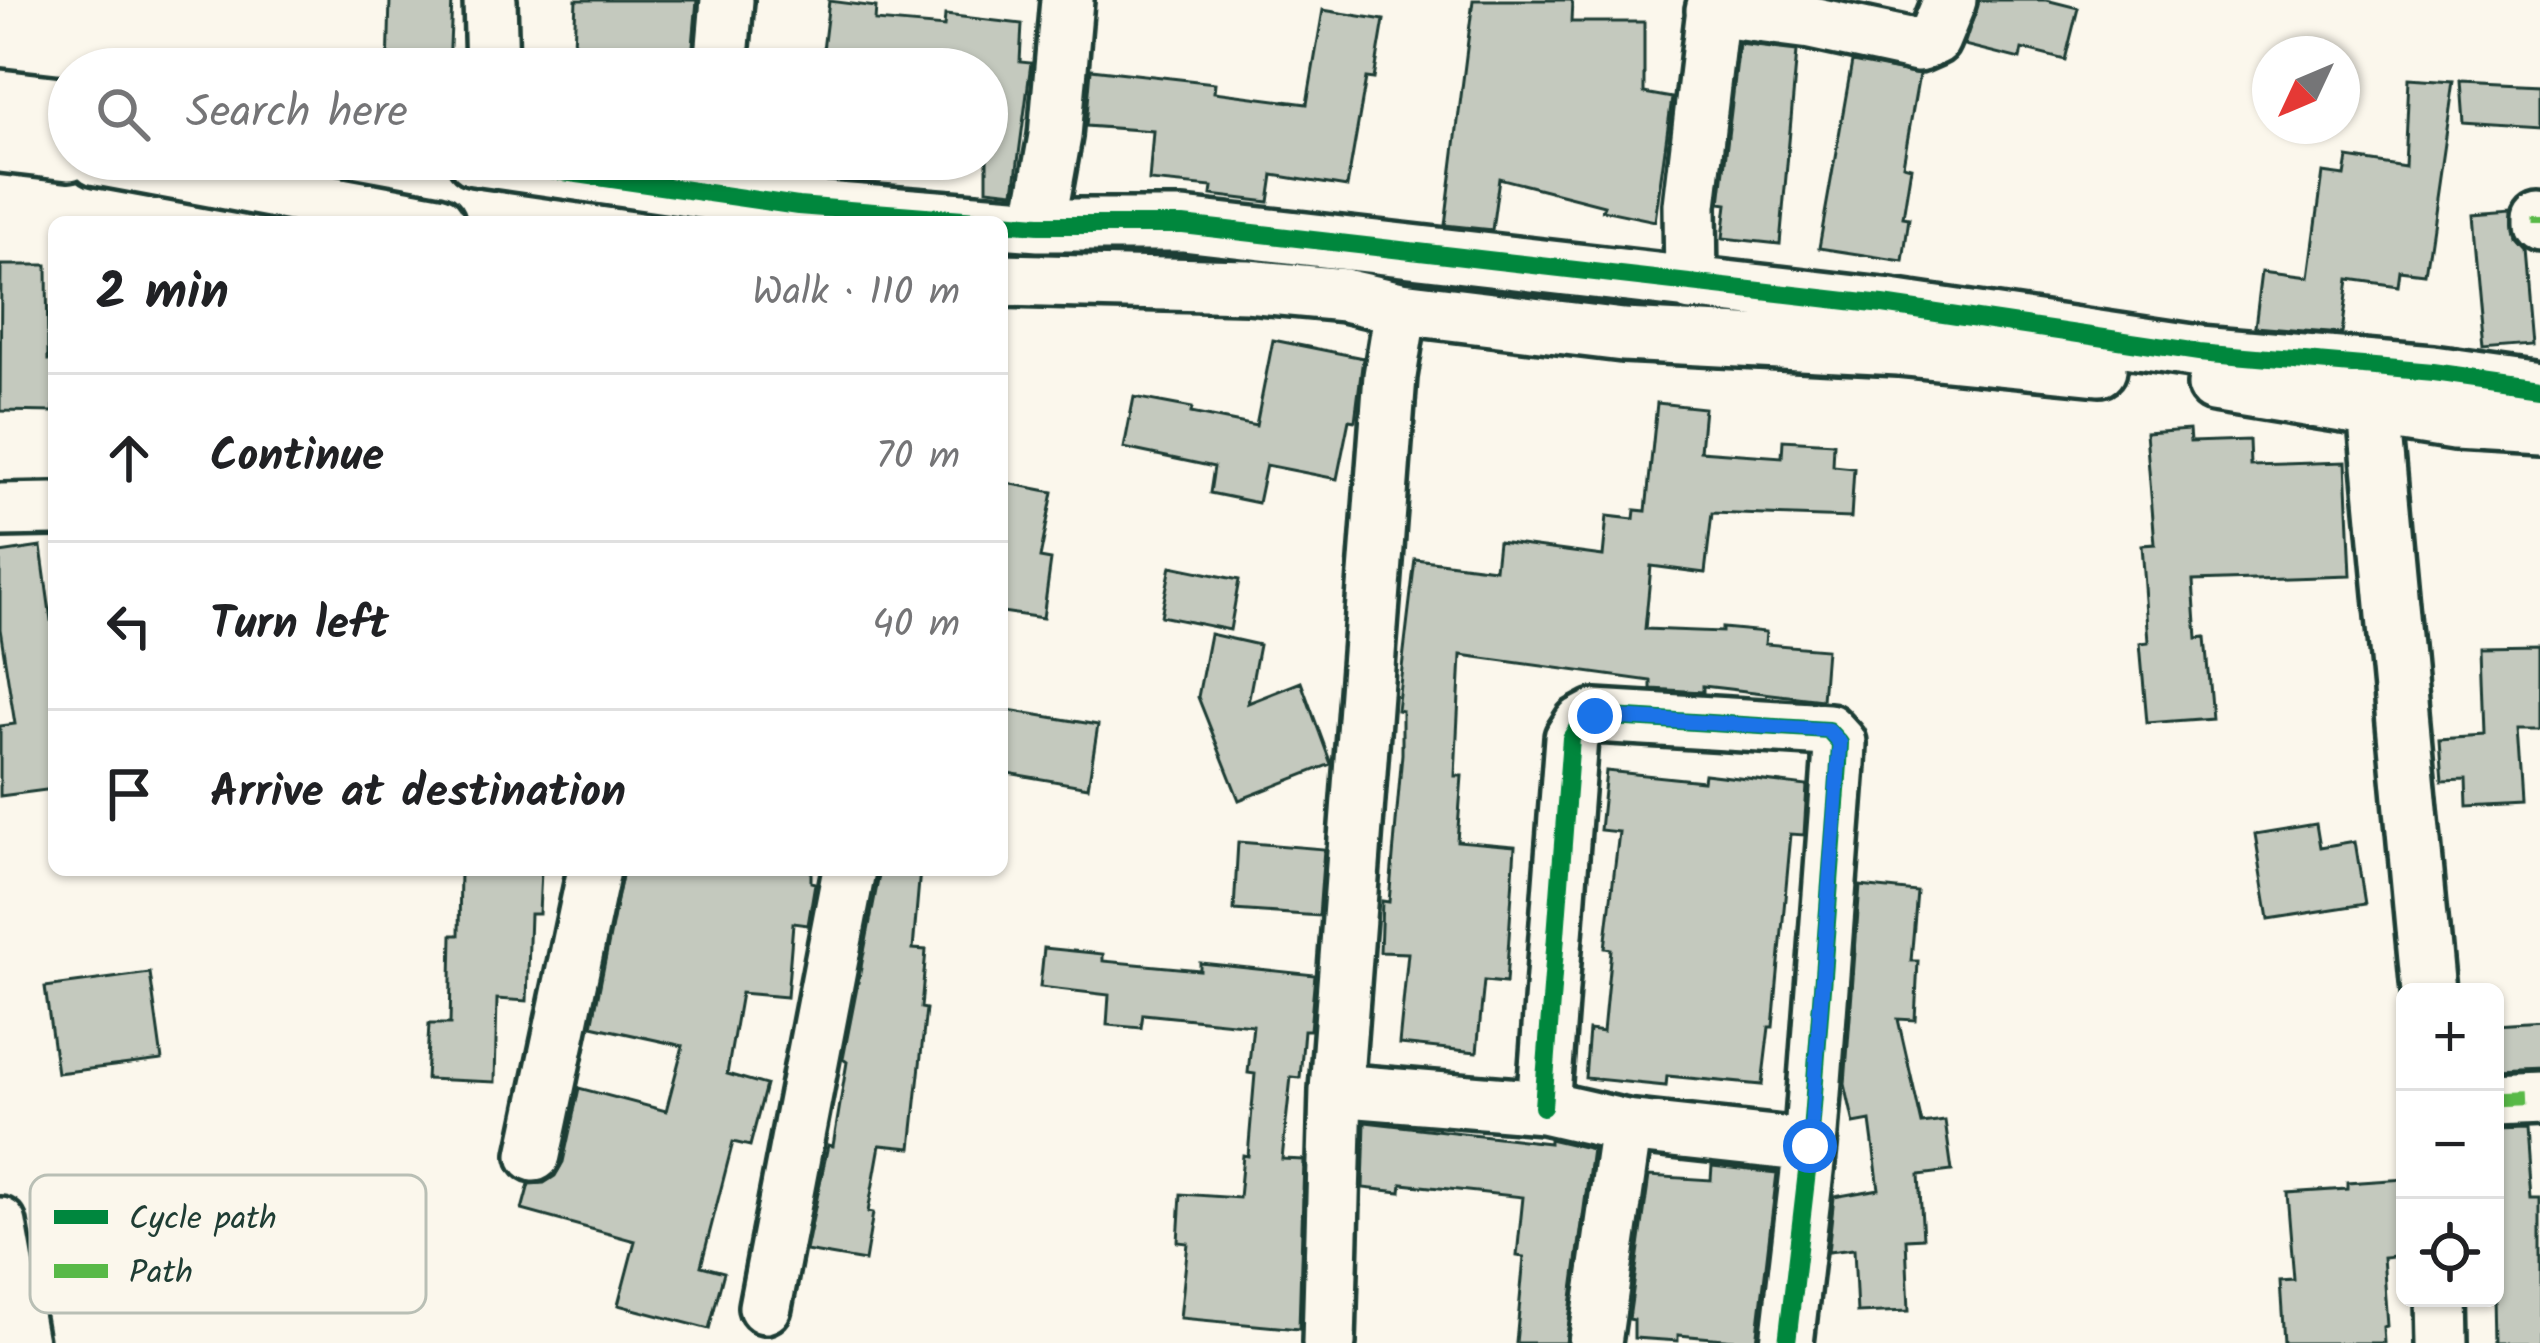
<!DOCTYPE html>
<html lang="en">
<head>
<meta charset="utf-8">
<style>
  body { margin:0; font-family:Kalam,sans-serif; background:#f2f2f2; color:#202124 }
  .controls { position:absolute; right:36px; bottom:36px; display:grid; overflow:hidden; border-radius:18px; box-shadow:0 3px 9px #0004 }
  .controls button { width:108px; height:108px; display:grid; place-items:center; padding:0; border:0; border-bottom:3px solid #e0e0e0; background:#fff; color:#202124; font:60px sans-serif }
  .compass { position:absolute; left:2252px; top:36px; width:108px; height:108px; border-radius:50%; background:#fff; box-shadow:0 3px 9px #0004; rotate:226deg }
  .stop { position:absolute; width:36px; height:36px; margin:-27px; border:9px solid #1a73e8; border-radius:50%; background:#fff }
  .stop.end { background:#1a73e8; border-color:#fff; box-shadow:0 3px 12px #0008 }
  .list { margin:0; padding:0; list-style:none }
  h2 { display:flex; justify-content:space-between; align-items:center; height:156px; margin:0; padding:0 48px; font-size:51px }
  h2 small { font-size:39px; font-weight:400; color:#757577 }
  .list li { display:grid; grid-template-columns:78px 1fr auto; gap:36px; align-items:center; box-sizing:border-box; height:168px; padding:0 48px; border-top:3px solid #e0e0e0 }
  .list b { display:block; font-size:45px; white-space:nowrap }
  .list em { font-size:39px; font-style:normal; color:#757577 }
  .icon { flex:none; width:66px; height:66px; fill:none; stroke:currentColor; stroke-width:2; stroke-linecap:round; stroke-linejoin:round }
  .map { position:relative; flex:none; width:2540px; height:1343px; overflow:hidden }
  .search { position:absolute; background:#fff; box-shadow:0 3px 9px #0004; left:48px; top:48px; width:960px; height:132px; display:flex; align-items:center; gap:30px; box-sizing:border-box; padding:0 42px; border-radius:66px; color:#757577; font-size:45px }
  .panel { position:absolute; background:#fff; box-shadow:0 3px 9px #0004; left:48px; top:216px; width:960px; height:660px; border-radius:18px }
  .map>svg:first-child { display:block }
  .building { fill:#c4c9be; stroke:#1f3d34; stroke-width:3 }
  .lines { fill:none; stroke-linecap:round; stroke-linejoin:round }
  .minor-casing { stroke:#1f3d34; stroke-width:60 }
  .minor { stroke:#fbf7ec; stroke-width:51 }
  .quiet { stroke:#58b947; stroke-width:15; stroke-dasharray:30 15; stroke-linecap:butt }
  .cycleway-casing { stroke:#fbf7ec; stroke-width:26 }
  .cycleway { stroke:#00873e; stroke-width:18 }
  .route { stroke:#1a73e8; stroke-width:15 }
  .key { fill:#fbf7ec; stroke:#b9bfb5; stroke-width:3 }
  .key-label { font-size:33px; fill:#1f3d34 }
</style>
</head>
<body>
<div class="map">
<svg width="2540" height="1343" viewBox="0 0 2540 1343">
  <rect width="100%" height="100%" fill="#fbf7ec"/>
  <filter id="ink" filterUnits="userSpaceOnUse"><feTurbulence type="fractalNoise" baseFrequency=".00833" numOctaves="2"/><feDisplacementMap in="SourceGraphic" scale="24" xChannelSelector="R" yChannelSelector="G"/><feConvolveMatrix kernelMatrix="1 2 1 2 8 2 1 2 1" color-interpolation-filters="sRGB"/></filter>
  <g filter="url(#ink)">
    <path class="building" d="M390 0H452L449 69H388Z
      M576 0H697L691 69H573Z
      M1473 0H1572L1571 22H1644V93L1672 98 1655 221 1602 210 1604 205 1499 178 1492 230 1445 225Z
      M1979 0H2046L2078 8 2065 60 2022 49 2020 59 1964 45Z
      M829 1 876 7 875 21 944 27 945 15 1022 24 1020 62 1031 63 1014 192 987 189V69L821 67Z
      M1323 10 1384 20 1374 79 1366 78 1347 187 1273 175 1269 202 1211 195 1212 187 1149 181 1153 131 1086 126 1091 69 1215 83 1214 92 1307 104Z
      M1739 44 1797 51 1780 244 1723 238 1727 204 1720 203Z
      M1852 62 1919 75 1903 165 1911 167 1903 217 1909 218 1903 261 1819 248Z
      M2409 78 2453 81 2425 274 2400 271 2398 286 2349 279 2342 334 2255 327 2262 271 2309 277 2323 173 2345 176 2348 158 2405 167Z
      M2460 81 2540 85V128L2463 123Z
      M2512 211 2514 239 2523 249 2531 343 2483 347 2471 214Z
      M1 265H47L48 360H54V412L0 411Z
      M1273 340 1363 358 1355 421 1349 420 1337 479 1266 465 1258 503 1210 493 1214 467 1124 448 1134 397 1192 408 1191 413 1256 426Z
      M1657 403 1704 408 1700 451 1782 457 1783 440 1834 443 1833 466 1854 468 1851 518 1712 513 1705 573 1651 566 1645 629 1722 632V628L1766 632 1765 644 1826 649 1822 700 1703 686V692L1651 689V681L1461 655 1455 776H1462L1457 841 1515 846 1506 983 1484 981 1477 1052 1399 1044 1408 953 1380 952 1382 901 1389 902 1402 754V711L1397 710 1415 559 1495 569 1498 542 1603 556 1607 516 1634 519 1635 510 1646 511Z
      M2189 430 2190 442 2249 440 2250 465 2346 462 2351 576 2193 581 2197 639 2205 638 2212 718 2147 723 2140 643 2149 642 2142 545 2155 544 2146 433Z
      M1002 482 1053 492 1040 558 1051 560 1043 618 1002 612Z
      M41 547 51 620 54 619V789L0 796V726L15 724 0 629V553Z
      M1171 566 1239 580 1230 630 1161 616Z
      M1210 634 1259 645 1248 703 1301 682 1331 764 1239 800 1198 697Z
      M2540 645V728H2518L2523 804 2467 807 2466 779 2442 780 2439 738 2483 735 2480 646Z
      M1002 709 1098 725 1088 787 1002 772Z
      M1606 771 1703 781 1704 774 1807 786 1804 835 1791 834 1773 1027H1769L1762 1085 1667 1076 1666 1086 1585 1078 1589 1030 1603 1032 1611 949 1605 948 1619 832 1600 830Z
      M2316 824 2320 848 2355 842 2365 904 2269 919 2255 834Z
      M1238 842 1324 849 1319 916 1234 910Z
      M460 870H541L539 914H530L527 1001 497 999 495 1082 426 1079 429 1024H450L452 935H459Z
      M623 870H811V882L815 883 808 925 793 923 787 997 741 993 727 1074 766 1085 750 1146 733 1142 701 1266 724 1272 709 1329 618 1305 635 1241 522 1210 529 1184 544 1183 555 1176 563 1162 579 1088 666 1111 683 1046 592 1026Z
      M880 870H920L913 949 926 950 921 1008 926 1009 911 1148 880 1145 868 1212 873 1213 865 1261 806 1251 828 1145 833 1146 847 1062 843 1059Z
      M1860 886 1917 892 1911 961H1918L1915 1020 1898 1019 1922 1124 1945 1121 1952 1171 1919 1175 1923 1238 1906 1239 1909 1311 1857 1313 1854 1249 1828 1252 1834 1197 1879 1189 1870 1121 1854 1124 1845 1084Z
      M1044 948 1103 954V961L1200 970V963L1315 975 1310 1030H1304L1300 1078 1291 1077 1282 1159 1304 1160 1299 1329 1180 1318 1188 1243 1178 1242 1181 1194 1239 1198 1243 1155 1248 1156 1255 1074 1248 1073 1253 1025 1143 1014 1141 1028 1107 1025 1109 995 1040 987Z
      M150 973 162 1060 57 1073 45 987Z
      M2540 1021V1069L2497 1071 2495 1024Z
      M1365 1122 1549 1143V1139L1592 1149 1566 1343H1516L1524 1257 1517 1256 1523 1197 1402 1184 1401 1192 1363 1188Z
      M2525 1130 2530 1198H2540V1343H2500L2498 1259 2495 1260V1131Z
      M1712 1166 1777 1173 1757 1342 1678 1335V1341L1634 1338V1320L1629 1319 1649 1176 1711 1180Z
      M2405 1179V1255L2383 1257 2388 1326 2384 1327 2385 1343H2284L2280 1281 2294 1280 2287 1193 2347 1189V1183Z"/>
    <g class="lines">
      <g class="minor-casing">
        <path id="minor" d="M490 0 492 69
          M1712 10 1811 23 1918 46 1934 39 1950 0
          M721 69 727 0
          M0 96 69 104
          M0 146 69 154
          M97 159 438 222
          M474 159 798 206 1039 225H1183L1883 305 2199 352 2433 372 2540 387
          M2540 219V225
          M1039 225 1055 136 1067 0
          M1002 280 1247 286 1344 295 1401 308 1623 335 1898 349 2100 369
          M1691 285 1690 205 1714 0
          M2214 385 2455 424 2540 429
          M2374 411 2428 992
          M0 510 54 509
          M1336 1090 1543 1107 1626 1126 1810 1146
          M2495 1101 2540 1099
          M1543 1107 1571 738 1580 724 1595 716 1828 730 1840 743 1839 764 1810 1146 1787 1343
          M534 1155 594 870
          M0 1224 21 1343
          M2442 1298 2443 1343
          M765 1307 849 870
          M1329 1343 1336 1090 1390 376 1401 308
          M1595 1343 1626 1126"/>
      </g>
      <use href="#minor" class="minor"/>
      <path class="quiet" d="M2540 219V225
        M2495 1101 2540 1099"/>
      <g class="cycleway-casing">
        <path id="cycleway" d="M474 159 798 206 1039 225H1183L1883 305 2199 352 2433 372 2540 387
          M1543 1107 1571 738 1580 724 1595 716 1828 730 1840 743 1839 764 1810 1146 1787 1343"/>
      </g>
      <use href="#cycleway" class="cycleway"/>
    </g>
  </g>
  <g class="lines" filter="url(#ink)">
    <path class="route" d="M1595 716 1828 730 1840 743 1810 1146"/>
  </g>
  <rect x="30" y="1175" width="396" height="138" rx="18" class="key"/>
  <rect x="54" y="1210" width="54" height="14" fill="#00873e"/>
  <rect x="54" y="1264" width="54" height="14" fill="#58b947"/>
  <g class="key-label">
    <text x="129" y="1229">Cycle path</text>
    <text x="129" y="1283">Path</text>
  </g>
</svg>
<div class="controls">
<button>+</button>
<button>−</button>
<button><svg class="icon" aria-label="locate" viewBox="0 0 24 24"><circle cx="12" cy="12" r="6"/><path d="M12 2v4M12 18v4M2 12h4M18 12h4"/></svg></button>
</div>
<svg class="compass" viewBox="-18 -18 36 36"><path d="M0-13l5 13h-10z" fill="#e53935"/><path d="M0 13l5-13h-10z" fill="#757577"/></svg>
<div class="stop" style="left:1810px;top:1146px"></div>
<div class="stop end" style="left:1595px;top:716px"></div>
<div class="search"><svg class="icon" aria-label="search" viewBox="0 0 24 24"><circle cx="10" cy="10" r="6"/><path d="M15 15l6 6"/></svg>Search here</div>
<section class="panel">
<h2>2 min<small>Walk · 110 m</small></h2>
<ul class="list">
<li><svg class="icon" aria-label="ahead" viewBox="0 0 24 24"><path d="M12 20V5M6 11l6-6 6 6"/></svg><div><b>Continue</b></div><em>70 m</em></li>
<li><svg class="icon" aria-label="left" viewBox="0 0 24 24"><path d="M17 20v-9H6M10 6l-5 5 5 5"/></svg><div><b>Turn left</b></div><em>40 m</em></li>
<li><svg class="icon" aria-label="arrive" viewBox="0 0 24 24"><path d="M6 21V4h12l-3 4 3 4H6"/></svg><div><b>Arrive at destination</b></div></li>
</ul>
</section>
</div>
</body>
</html>
